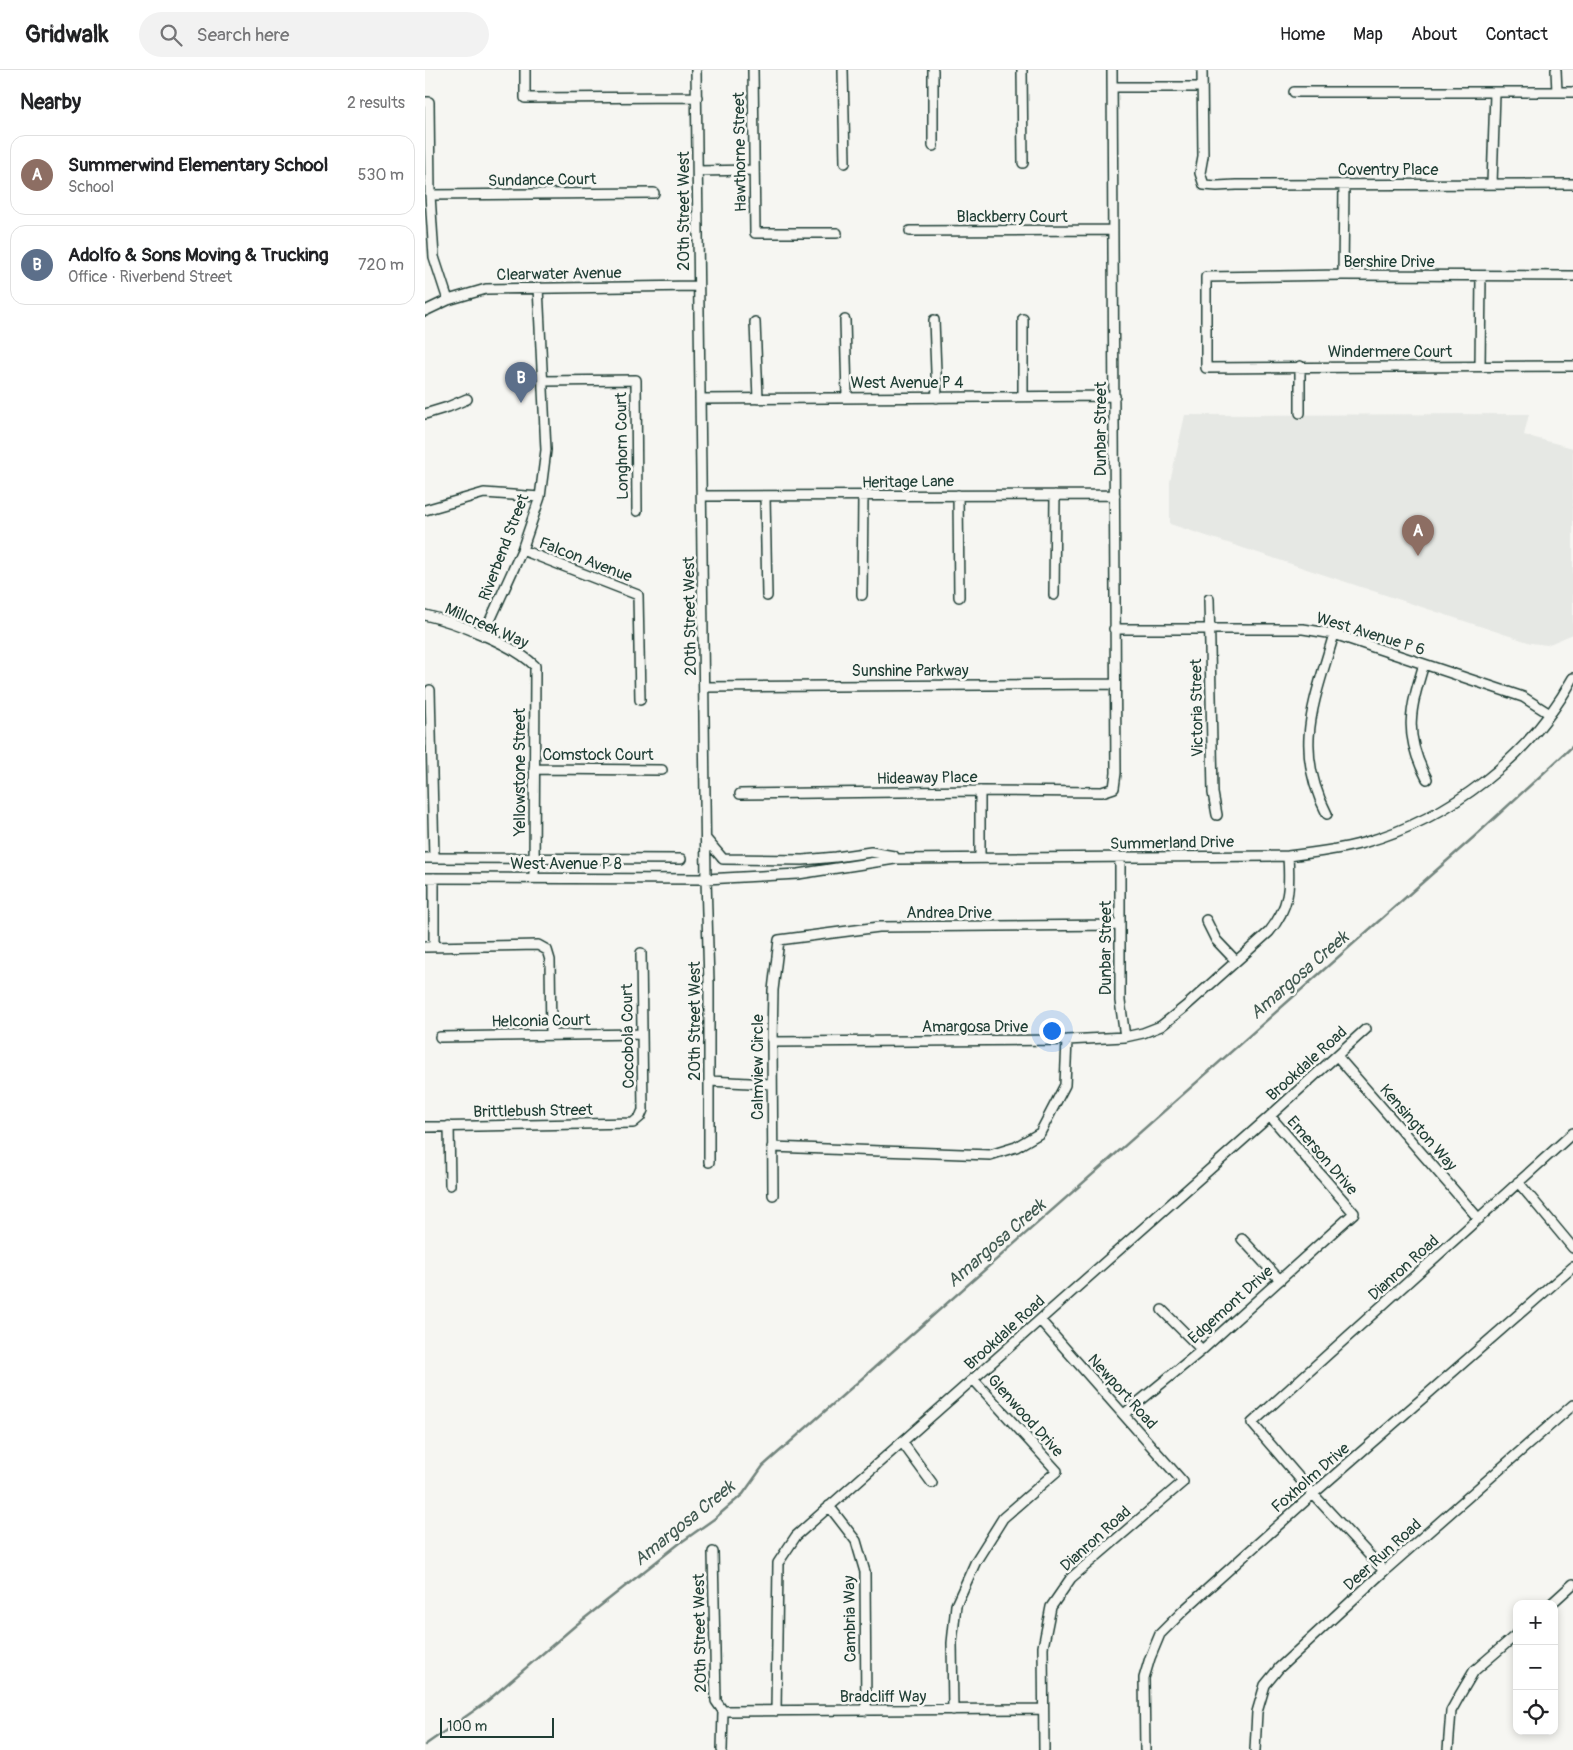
<!DOCTYPE html>
<html lang="en">
<head>
<meta charset="utf-8">
<style>
  body { margin:0; font-family:Pangolin,sans-serif; background:#f2f2f2; color:#202124 }
  .controls { position:absolute; right:15px; bottom:15px; display:grid; overflow:hidden; border-radius:10px; box-shadow:0 2px 8px #0003 }
  .controls button { width:45px; height:45px; display:grid; place-items:center; padding:0; border:0; border-bottom:1px solid #e0e0e0; background:#fff; color:#202124; font:25px sans-serif }
  .scale { position:absolute; left:15px; bottom:12px; width:114px; box-sizing:border-box; padding-left:5px; border:2px solid #1f3d34; border-top:0; font-size:14px; line-height:18px; white-space:nowrap; color:#1f3d34; -webkit-text-stroke:4px #f6f6f2; paint-order:stroke }
  .you { position:absolute; left:626px; top:960px; width:18px; height:18px; margin:-12px; border:4px solid #fff; border-radius:50%; background:#1a73e8; box-shadow:0 0 0 8px #1a73e833 }
  .badge { display:grid; place-items:center; width:32px; height:32px; border-radius:50%; background:#1f6fb2; color:#fff; font-size:16px; font-weight:700 }
  .pin { position:absolute; translate:-50% -41px; filter:drop-shadow(0 1px 2px #0008) }
  .pin::after { content:''; position:absolute; top:26px; width:18px; height:15px; background:inherit; clip-path:polygon(0 0,100% 0,50% 100%) }
  .list { margin:0; padding:0; list-style:none }
  h2 { display:flex; justify-content:space-between; align-items:center; height:65px; margin:0; padding:0 20px; font-size:21px }
  h2 small { font-size:16px; font-weight:400; color:#757577 }
  .list li { display:grid; grid-template-columns:32px 1fr auto; gap:15px; align-items:center; box-sizing:border-box; height:80px; margin:0 10px 10px; padding:0 10px; border:1px solid #e0e0e0; border-radius:15px }
  .list b { display:block; font-size:19px; white-space:nowrap }
  .list p { margin:0; font-size:16px; white-space:nowrap; color:#757577 }
  .list em { font-size:16px; font-style:normal; color:#757577 }
  .icon { flex:none; width:28px; height:28px; fill:none; stroke:currentColor; stroke-width:2; stroke-linecap:round; stroke-linejoin:round }
  .map { position:relative; flex:none; width:1148px; height:1680px; overflow:hidden }
  header { display:flex; align-items:center; gap:30px; box-sizing:border-box; height:70px; padding:0 25px; background:#fff; border-bottom:1px solid #e0e0e0 }
  header strong { font-size:24px }
  nav { display:flex; gap:28px; margin-inline-start:auto; font-size:18px }
  .search { width:350px; height:45px; background:#f2f2f2; display:flex; align-items:center; gap:12px; box-sizing:border-box; padding:0 18px; border-radius:28px; color:#757577; font-size:19px }
  main { display:flex }
  aside { flex:1; background:#fff }
  .map>svg:first-child { display:block }
  .built { fill:#e6e8e4 }
  .lines { fill:none; stroke-linecap:round; stroke-linejoin:round }
  .stream { stroke:#72847d; stroke-width:2.5 }
  .minor-casing { stroke:#1f3d34; stroke-width:12 }
  .minor { stroke:#f6f6f2; stroke-width:9 }
  .labels { text-anchor:middle; stroke-width:5; stroke-linejoin:round; paint-order:stroke }
  .street-label { font-size:16px; fill:#1f3d34; stroke:#f6f6f2 }
  .water-label { font-size:18px; font-style:italic; fill:#425a52; stroke:#f6f6f2 }
</style>
</head>
<body>
<header>
<strong>Gridwalk</strong>
<div class="search"><svg class="icon" aria-label="search" viewBox="0 0 24 24"><circle cx="10" cy="10" r="6"/><path d="M15 15l6 6"/></svg>Search here</div>
<nav><a>Home</a><a>Map</a><a>About</a><a>Contact</a></nav>
</header>
<main>
<aside>
<h2>Nearby<small>2 results</small></h2>
<ul class="list">
<li><span class="badge" style="background:#8d6e63">A</span><div><b>Summerwind Elementary School</b><p>School</p></div><em>530 m</em></li>
<li><span class="badge" style="background:#5c6f8a">B</span><div><b>Adolfo &amp; Sons Moving &amp; Trucking</b><p>Office · Riverbend Street</p></div><em>720 m</em></li>
</ul>
</aside>
<div class="map">
<svg width="1148" height="1680" viewBox="0 0 1148 1680">
  <rect width="100%" height="100%" fill="#f6f6f2"/>
  <filter id="ink" filterUnits="userSpaceOnUse"><feTurbulence type="fractalNoise" baseFrequency=".02" numOctaves="2"/><feDisplacementMap in="SourceGraphic" scale="10" xChannelSelector="R" yChannelSelector="G"/><feConvolveMatrix kernelMatrix="1 2 1 2 8 2 1 2 1" color-interpolation-filters="sRGB"/></filter>
  <g filter="url(#ink)">
    <path class="built" d="M1104 344 1099 365 1148 378V564L1122 575 1106 573 745 454V412L760 345Z"/>
    <g class="lines">
      <path class="stream" d="M0 1675 60 1633 151 1555 255 1473 289 1449 318 1424 338 1396 1050 766 1148 676"/>
      <g class="minor-casing">
        <path id="minor" d="M100 0V28L272 27
          M271 0 281 809 284 913V1092
          M328 0 330 163H412
          M418 0 420 93
          M508 0V76
          M597 0 598 93
          M777 0 778 86 775 103 779 115 792 116 811 115 1148 114
          M1131 0 1132 22
          M687 17H777
          M869 22H1148
          M0 32H4L5 125 9 187 23 230
          M273 101 329 100
          M1067 114 1070 23
          M5 125 229 123
          M485 161 688 160
          M918 205 919 115
          M1148 206 918 205 781 207V298L1148 296
          M0 241 23 230 61 219 273 216
          M598 249V326
          M420 250 422 327
          M509 250 512 328
          M330 252 333 329
          M875 296V343
          M1055 296 1056 206
          M118 311 211 310 212 441
          M275 329 690 326
          M0 344 23 337 42 329
          M533 425 534 527
          M277 426 690 425
          M340 426 342 526
          M0 440 59 423 115 427
          M97 480 213 525 215 630
          M437 525 438 426
          M629 525 630 425
          M784 529 788 723 792 745
          M0 545C30 552 88 574 110 596L109 807
          M689 559H878L909 564 1098 627 1125 644
          M58 566 97 480 115 427 121 380 113 217
          M999 594C985 640 978 664 1002 709
          M279 617 690 614
          M5 620 9 788
          M109 699 237 700
          M315 724 555 721 677 722 689 718 691 703 687 0
          M902 744C867 677 890 631 909 564
          M281 769 298 789 378 790 411 787 446 782 469 786
          M0 788 256 789
          M555 788V721
          M695 788V931L700 967
          M0 808 281 809 373 804 470 789 863 786C888 783 913 780 938 773 1026 748 1104 688 1148 608
          M9 808V876
          M781 850 791 870 811 891
          M0 877 113 875 122 880 125 890 126 965
          M15 967 217 964
          M347 972 642 970 700 967 718 963 736 956 761 936 844 862C865 836 865 818 863 786
          M912 986 1054 1149
          M284 1011 346 1014
          M24 1056 25 1115
          M0 1057 208 1053 215 1047 218 1040 216 883
          M347 1077 565 1085 591 1077 615 1063 640 1015 642 970
          M1093 1112 1148 1178
          M348 1125 347 972 348 920 354 870 454 857 695 855
          M817 1169 855 1210
          M737 1240 777 1280
          M615 1250 758 1412 646 1508 626 1537 618 1577 619 1680
          M699 1344 777 1280 929 1143 845 1046
          M477 1372 507 1413
          M404 1436 431 1471 440 1502 441 1641
          M288 1482 291 1631 298 1641
          M959 1501 888 1424 827 1353 1148 1063
          M1126 1534 1148 1514
          M528 1640 527 1573 531 1535 551 1491 578 1448 632 1401 548 1309
          M298 1641 618 1639
          M351 1641 353 1493 371 1466 845 1046 941 959
          M297 1680 298 1641
          M720 1680 719 1608 725 1588 735 1564 759 1540 888 1424 1148 1197
          M830 1680 832 1642 840 1615 854 1598 959 1501 1148 1335
          M1023 1680 1026 1641 1036 1623 1049 1601 1092 1564"/>
      </g>
      <use href="#minor" class="minor"/>
    </g>
  </g>
  <g class="labels">
    <g class="street-label">
      <text transform="translate(314 82) rotate(-91)" y="6">Hawthorne Street</text>
      <text x="963" y="105">Coventry Place</text>
      <text transform="translate(117 109) rotate(-1)" y="6">Sundance Court</text>
      <text transform="translate(258 141) rotate(-90)" y="6">20th Street West</text>
      <text x="587" y="152">Blackberry Court</text>
      <text x="964" y="197">Bershire Drive</text>
      <text transform="translate(134 203) rotate(-1)" y="6">Clearwater Avenue</text>
      <text x="965" y="287">Windermere Court</text>
      <text x="482" y="318">West Avenue P 4</text>
      <text transform="translate(675 359) rotate(-90)" y="6">Dunbar Street</text>
      <text transform="translate(196 376) rotate(-91)" y="6">Longhorn Court</text>
      <text transform="translate(483 411) rotate(-1)" y="6">Heritage Lane</text>
      <text transform="translate(78 477) rotate(-69)" y="6">Riverbend Street</text>
      <text transform="translate(161 489) rotate(21)" y="6">Falcon Avenue</text>
      <text transform="translate(264 546) rotate(-91)" y="6">20th Street West</text>
      <text transform="translate(62 555) rotate(24)" y="6">Millcreek Way</text>
      <text transform="translate(946 563) rotate(17)" y="6">West Avenue P 6</text>
      <text x="485" y="606">Sunshine Parkway</text>
      <text transform="translate(771 638) rotate(-91)" y="6">Victoria Street</text>
      <text x="173" y="690">Comstock Court</text>
      <text transform="translate(94 702) rotate(-90)" y="6">Yellowstone Street</text>
      <text transform="translate(502 707) rotate(-1)" y="6">Hideaway Place</text>
      <text transform="translate(747 772) rotate(-1)" y="6">Summerland Drive</text>
      <text x="141" y="799">West Avenue P 8</text>
      <text x="524" y="848">Andrea Drive</text>
      <text transform="translate(680 878) rotate(-90)" y="6">Dunbar Street</text>
      <text transform="translate(116 950) rotate(-1)" y="6">Helconia Court</text>
      <text transform="translate(269 951) rotate(-90)" y="6">20th Street West</text>
      <text x="550" y="962">Amargosa Drive</text>
      <text transform="translate(202 966) rotate(-91)" y="6">Cocobola Court</text>
      <text transform="translate(881 993) rotate(-42)" y="6">Brookdale Road</text>
      <text transform="translate(332 997) rotate(-90)" y="6">Calmview Circle</text>
      <text transform="translate(108 1040) rotate(-1)" y="6">Brittlebush Street</text>
      <text transform="translate(994 1057) rotate(49)" y="6">Kensington Way</text>
      <text transform="translate(898 1085) rotate(49)" y="6">Emerson Drive</text>
      <text transform="translate(978 1197) rotate(-42)" y="6">Dianron Road</text>
      <text transform="translate(805 1234) rotate(-42)" y="6">Edgemont Drive</text>
      <text transform="translate(579 1262) rotate(-42)" y="6">Brookdale Road</text>
      <text transform="translate(698 1321) rotate(48)" y="6">Newport Road</text>
      <text transform="translate(601 1345) rotate(48)" y="6">Glenwood Drive</text>
      <text transform="translate(885 1407) rotate(-41)" y="6">Foxholm Drive</text>
      <text transform="translate(670 1468) rotate(-42)" y="6">Dianron Road</text>
      <text transform="translate(957 1484) rotate(-42)" y="6">Deer Run Road</text>
      <text transform="translate(424 1549) rotate(-91)" y="6">Cambria Way</text>
      <text transform="translate(274 1563) rotate(-91)" y="6">20th Street West</text>
      <text x="458" y="1632">Bradcliff Way</text>
    </g>
    <g class="water-label">
      <text transform="translate(874 905) rotate(-41)" y="6">Amargosa Creek</text>
      <text transform="translate(571 1173) rotate(-41)" y="6">Amargosa Creek</text>
      <text transform="translate(259 1453) rotate(-39)" y="6">Amargosa Creek</text>
    </g>
  </g>
</svg>
<div class="controls">
<button>+</button>
<button>−</button>
<button><svg class="icon" aria-label="locate" viewBox="0 0 24 24"><circle cx="12" cy="12" r="6"/><path d="M12 2v4M12 18v4M2 12h4M18 12h4"/></svg></button>
</div>
<div class="scale">100 m</div>
<div class="you"></div>
<div class="pin badge" style="left:993px;top:486px;background:#8d6e63">A</div>
<div class="pin badge" style="left:96px;top:333px;background:#5c6f8a">B</div>
</div>
</main>
</body>
</html>
